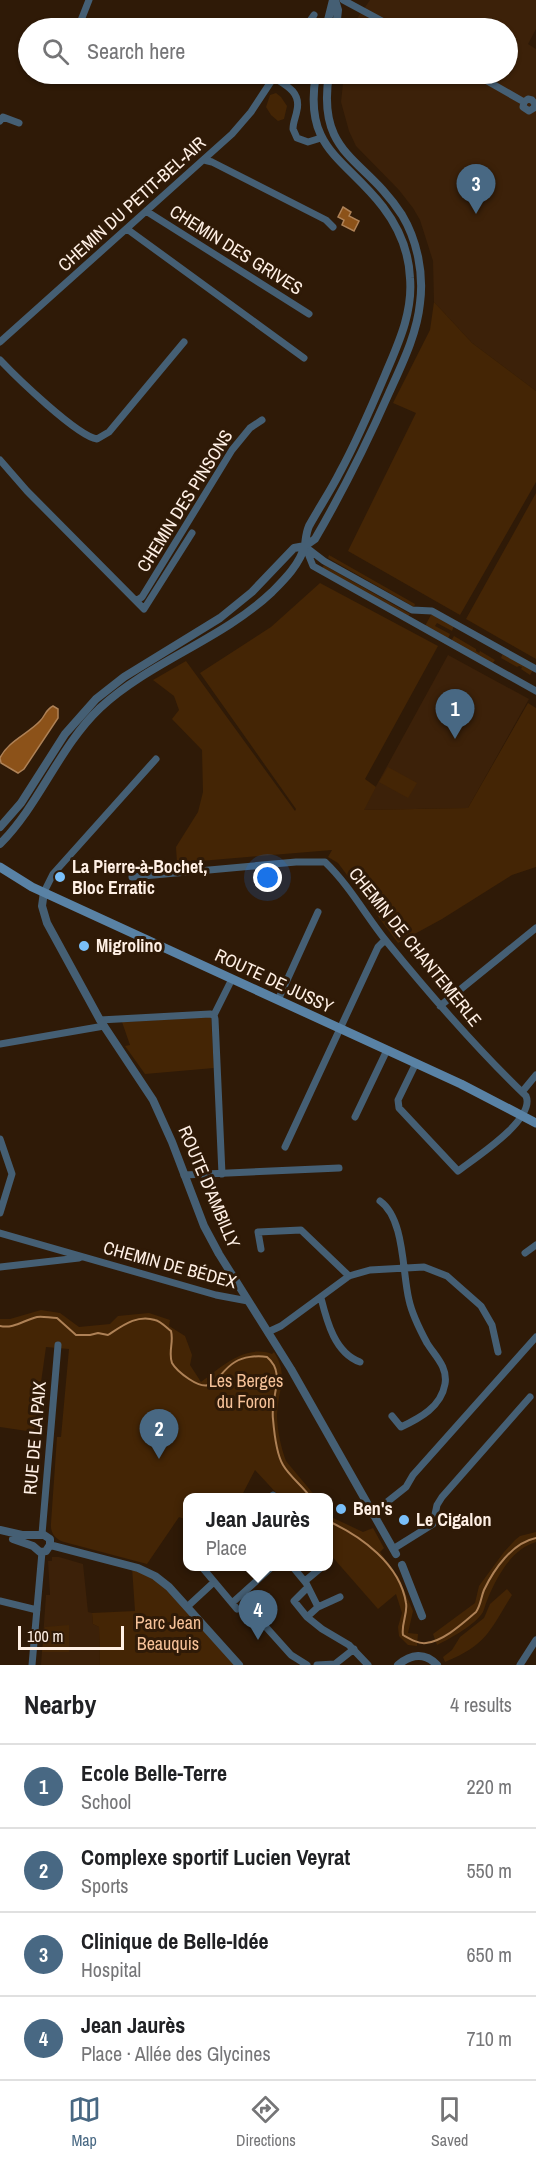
<!DOCTYPE html>
<html lang="en">
<head>
<meta charset="utf-8">
<style>
  body { margin:0; font-family:"Archivo Narrow",sans-serif; background:#f2f2f2; color:#202124 }
  .scale { position:absolute; left:18px; bottom:15px; width:106px; box-sizing:border-box; padding-left:6px; border:3px solid #fff0e5; border-top:0; font-size:16px; line-height:21px; white-space:nowrap; color:#fff0e5; -webkit-text-stroke:4px #2f1a07; paint-order:stroke }
  .you { position:absolute; left:268px; top:878px; width:21px; height:21px; margin:-15px; border:4px solid #fff; border-radius:50%; background:#1a73e8; box-shadow:0 0 0 9px #1a73e833 }
  .badge { display:grid; place-items:center; width:39px; height:39px; border-radius:50%; background:#486883; color:#fff; font-size:20px; font-weight:700 }
  .pin { position:absolute; translate:-50% -50px; filter:drop-shadow(0 2px 3px #0008) }
  .pin::after { content:''; position:absolute; top:32px; width:21px; height:18px; background:inherit; clip-path:polygon(0 0,100% 0,50% 100%) }
  .popup { position:absolute; left:183px; top:1493px; width:150px; height:78px; box-sizing:border-box; display:grid; place-content:center; border-radius:12px; background:#fff; filter:drop-shadow(0 2px 4px #0005); font-size:20px; white-space:nowrap; color:#757577 }
  .popup b { font-size:22px; color:#202124 }
  .popup::after { content:''; position:absolute; left:50%; top:100%; margin-left:-12px; border:12px solid transparent; border-top-color:#fff }
  .list { margin:0; padding:0; list-style:none }
  h2 { display:flex; justify-content:space-between; align-items:center; height:78px; margin:0; padding:0 24px; font-size:26px }
  h2 small { font-size:20px; font-weight:400; color:#757577 }
  .list li { display:grid; grid-template-columns:39px 1fr auto; gap:18px; align-items:center; box-sizing:border-box; height:84px; padding:0 24px; border-top:2px solid #e0e0e0 }
  .list b { display:block; font-size:22px; white-space:nowrap }
  .list p { margin:0; font-size:20px; white-space:nowrap; color:#757577 }
  .list em { font-size:20px; font-style:normal; color:#757577 }
  .icon { flex:none; width:33px; height:33px; fill:none; stroke:currentColor; stroke-width:2; stroke-linecap:round; stroke-linejoin:round }
  .map { position:relative; flex:none; width:536px; height:1665px; overflow:hidden }
  .search { position:absolute; background:#fff; box-shadow:0 2px 4px #0004; left:18px; right:18px; top:18px; height:66px; display:flex; align-items:center; gap:15px; box-sizing:border-box; padding:0 21px; border-radius:33px; color:#757577; font-size:22px }
  .sheet { height:414px; background:#fff }
  nav { display:flex; justify-content:space-around; align-items:center; box-sizing:border-box; height:84px; border-top:2px solid #e0e0e0; background:#fff; font-size:16px; color:#757577 }
  nav a { display:grid; justify-items:center; gap:3px }
  nav .on { color:#486883 }
  .map>svg:first-child { display:block }
  .built { fill:#3c2109 }
  .green { fill:#442505 }
  .water { fill:#8c5219; stroke:#ae8156; stroke-width:1.5 }
  .lines { fill:none; stroke-linecap:round; stroke-linejoin:round }
  .stream { stroke:#ae8156; stroke-width:2 }
  .minor { stroke:#455f74; stroke-width:7 }
  .tertiary { stroke:#455f74; stroke-width:8 }
  .secondary { stroke:#5982a5; stroke-width:9 }
  .poi-dot { fill:#7abff8; stroke:#2f1a07; stroke-width:2 }
  .labels { text-anchor:middle; stroke-width:6; stroke-linejoin:round; paint-order:stroke }
  .street-label { font-size:18px; fill:#fff0e5; stroke:#2f1a07 }
  .poi-label { font-size:18px; font-weight:bold; fill:#fff0e5; stroke:#2f1a07; text-anchor:start }
  .park-label { font-size:18px; fill:#f6c299; stroke:#2f1a07 }
</style>
</head>
<body>
<div class="map">
<svg width="536" height="1665" viewBox="0 0 536 1665">
  <rect width="100%" height="100%" fill="#2f1a07"/>
  <path class="built" d="M370 0H536V29L528 44 536 49V391L472 343 434 302 433 261 420 220 413 208 399 190 356 146 349 131 341 102 344 74H508V28H353L358 17Z
    M448 655 529 699 468 808 363 810Z
    M52 1557H59L83 1564 88 1612 92 1613 93 1624 99 1627 100 1665H41L46 1595H50L48 1561H52Z"/>
  <path class="green" d="M276 93 281 97 287 106 284 119 278 121 271 115 266 107 270 95Z
    M434 302 472 343 536 391V482L460 615 348 551 416 413 393 403 430 330Z
    M536 493V659L466 619Z
    M329 555 415 604 414 607 328 558Z
    M324 565 410 614 408 617 322 568Z
    M320 583 438 646 365 779 376 787 364 810 468 808 528 703 536 708V867L512 875 442 919 398 943 338 863 328 857 332 850 177 863 176 847 198 812 203 792 202 750 172 719 179 710 174 696 153 680 186 661 295 811 296 809 200 673 271 627Z
    M432 613 454 626 452 631 437 623 435 626 450 634 448 639 425 626Z
    M454 636 476 649V651L479 653 480 651 495 660 492 664 451 641Z
    M503 653 533 670 530 675 521 669 522 667 519 666 517 667 501 658Z
    M388 767 417 783 408 798 379 782Z
    M211 1017 214 1068 145 1074 125 1046 130 1045 122 1022Z
    M41 1310 60 1313 79 1327 110 1324 118 1316 149 1313 170 1320 169 1326 185 1336 192 1355 190 1365 201 1382C221 1367 245 1344 272 1354L274 1352C289 1375 278 1390 277 1415 277 1429 281 1448 286 1461L316 1497H280L255 1470 241 1497 188 1498 187 1520 179 1517 147 1564 64 1542C55 1539 50 1533 51 1523L57 1437H61L69 1349 46 1347 34 1432 0 1427V1319H10Z
    M329 1516 363 1532 373 1528 384 1548 380 1552 399 1578 413 1611 408 1633 418 1634 417 1646 408 1645 399 1636 398 1627 402 1613 396 1594 378 1609 329 1553Z
    M536 1532V1542C512 1549 497 1576 488 1598 486 1602 485 1607 483 1612 476 1624 450 1639 437 1645L433 1634 475 1603 479 1586 504 1552 515 1540 520 1536Z
    M132 1567 151 1573 239 1665H100L99 1627 93 1624 92 1613 135 1611Z
    M507 1589 512 1595C489 1631 488 1644 445 1662L443 1657 452 1650 460 1637 484 1618 490 1604Z
    M69 1625V1652H42L45 1627Z"/>
  <path class="water" d="M343 207 351 212 349 216 359 221 354 231 342 225 344 220 338 217Z
    M53 706 58 709V718L24 769 18 773 1 763 0 758C8 741 28 734 40 721 46 715 45 710 53 706Z"/>
  <g class="lines">
    <path class="stream" d="M0 1326C14 1329 24 1320 37 1317 43 1316 50 1318 57 1318L76 1335H90L98 1333 108 1335C122 1326 137 1314 155 1320 160 1321 166 1327 171 1331 174 1342 168 1352 172 1363 176 1370 183 1375 189 1379 216 1397 216 1373 235 1362 243 1357 257 1355 267 1357 287 1374 270 1396 273 1419 274 1431 277 1455 283 1465 290 1477 303 1486 311 1498
      M328 1521C361 1536 400 1564 406 1603 408 1613 401 1624 403 1635 410 1639 418 1644 426 1643 444 1641 463 1623 476 1612 481 1605 481 1597 484 1590 494 1569 512 1543 536 1538"/>
    <path class="minor" d="M343 0 395 28
      M78 28 89 0
      M305 28 314 15
      M475 74 524 102 523 107 529 111 534 108 535 104 532 100 528 99 524 102
      M273 77C286 85 301 92 297 110 296 117 293 122 293 129L297 138 308 142 321 138
      M0 121 3 117 19 123
      M204 160 212 162 326 220 333 227
      M146 211 309 314
      M127 229 304 358
      M0 342 232 134 251 112 276 74
      M0 360C16 377 77 436 97 439L109 432 184 342
      M0 460 27 491 144 609 192 533
      M305 546 313 566 536 691
      M307 548 324 561 412 610 432 611 536 669
      M136 601 142 597 232 450 250 428 262 420
      M132 877 296 862H325C350 886 366 916 387 942 431 996 476 1048 526 1096 536 1119 475 1158 458 1171L399 1108 398 1100 416 1063
      M44 892 53 874 156 759
      M278 1000 318 912
      M440 1006 536 928
      M214 1015 232 979
      M100 1020 210 1014 214 1015 215 1019 222 1174
      M0 1044 104 1026
      M522 1092 536 1075
      M355 1117 387 1050
      M0 1139 12 1174 0 1213
      M285 1147 378 947 385 940
      M184 1175 339 1168
      M380 1201C405 1219 402 1272 409 1300 412 1314 420 1330 427 1343 435 1356 448 1367 445 1384 441 1407 420 1418 401 1427L392 1416
      M0 1233 216 1295 248 1301
      M261 1249 258 1232 301 1230 349 1276
      M525 1253 536 1245
      M0 1267 79 1258
      M321 1298C327 1322 335 1353 360 1362
      M268 1332 281 1326 349 1276 370 1270 424 1267 447 1276 481 1306 492 1325 498 1352
      M269 1498 273 1495 277 1498
      M372 1514 406 1487 413 1475 536 1337
      M42 1534 58 1345
      M393 1549 433 1524 437 1505 442 1497 530 1397
      M188 1551V1555
      M201 1566 237 1609
      M292 1566 306 1583 318 1607 307 1617 294 1601 307 1588
      M305 1581 323 1566
      M0 1601 37 1610
      M232 1603 273 1566
      M187 1607 214 1582
      M318 1607 340 1597
      M307 1617 322 1629 349 1645 368 1665
      M265 1626 291 1655 307 1665
      M32 1665 42 1552
      M317 1665 335 1664 354 1649
      M520 1665 536 1640"/>
    <path class="tertiary" d="M335 0 338 10 336 28
      M326 28 333 0
      M0 827 21 803 65 734 96 699 124 677 220 618 252 592 294 548 305 546 315 539C343 491 367 443 389 393 402 364 417 334 420 303 424 273 417 240 402 215 365 157 316 156 329 74
      M0 844C40 804 59 747 100 708 151 661 221 640 272 592 285 579 300 564 305 545 306 538 306 533 309 526 319 508 331 490 340 472 357 441 371 408 385 375 398 344 413 313 410 278 409 253 399 228 383 207 344 157 303 149 316 74
      M44 892 42 906 47 923 100 1020 153 1100 172 1142 204 1226 219 1254 291 1369 396 1554
      M0 1530 22 1535H44L50 1539V1545
      M13 1539 33 1546 40 1552 46 1551 50 1545
      M50 1545 138 1568 155 1576 169 1587 239 1665
      M402 1565 422 1616
      M398 1665C411 1654 425 1652 437 1665"/>
    <path class="secondary" d="M0 867 32 887 461 1084 536 1123"/>
  </g>
  <g class="poi-dot">
    <circle cx="60" cy="877" r="6"/>
    <circle cx="84" cy="946" r="6"/>
    <circle cx="341" cy="1509" r="6"/>
    <circle cx="404" cy="1520" r="6"/>
  </g>
  <g class="labels">
    <g class="street-label">
      <text transform="translate(132 204) rotate(-42)" y="6">CHEMIN DU PETIT-BEL-AIR</text>
      <text transform="translate(236 250) rotate(32)" y="6">CHEMIN DES GRIVES</text>
      <text transform="translate(185 501) rotate(-58)" y="6">CHEMIN DES PINSONS</text>
      <text transform="translate(415 947) rotate(51)" y="6">CHEMIN DE CHANTEMERLE</text>
      <text transform="translate(274 981) rotate(25)" y="6">ROUTE DE JUSSY</text>
      <text transform="translate(209 1187) rotate(67)" y="6">ROUTE D'AMBILLY</text>
      <text transform="translate(170 1265) rotate(15)" y="6">CHEMIN DE BÉDEX</text>
      <text transform="translate(35 1438) rotate(-85)" y="6">RUE DE LA PAIX</text>
    </g>
    <g class="poi-label">
      <text x="72" y="873">La Pierre-à-Bochet,<tspan x="72" dy="21">Bloc Erratic</tspan></text>
      <text x="96" y="952">Migrolino</text>
      <text x="353" y="1515">Ben's</text>
      <text x="416" y="1526">Le Cigalon</text>
    </g>
    <g class="park-label">
      <text x="246" y="1387">Les Berges<tspan x="246" dy="21">du Foron</tspan></text>
      <text x="168" y="1629">Parc Jean<tspan x="168" dy="21">Beauquis</tspan></text>
    </g>
  </g>
</svg>
<div class="scale">100 m</div>
<div class="you"></div>
<div class="pin badge" style="left:455px;top:739px">1</div>
<div class="pin badge" style="left:159px;top:1459px">2</div>
<div class="pin badge" style="left:476px;top:214px">3</div>
<div class="pin badge" style="left:258px;top:1640px">4</div>
<div class="popup"><b>Jean Jaurès</b>Place</div>
<div class="search"><svg class="icon" aria-label="search" viewBox="0 0 24 24"><circle cx="10" cy="10" r="6"/><path d="M15 15l6 6"/></svg>Search here</div>
</div>
<section class="sheet">
<h2>Nearby<small>4 results</small></h2>
<ul class="list">
<li><span class="badge">1</span><div><b>Ecole Belle-Terre</b><p>School</p></div><em>220 m</em></li>
<li><span class="badge">2</span><div><b>Complexe sportif Lucien Veyrat</b><p>Sports</p></div><em>550 m</em></li>
<li><span class="badge">3</span><div><b>Clinique de Belle-Idée</b><p>Hospital</p></div><em>650 m</em></li>
<li><span class="badge">4</span><div><b>Jean Jaurès</b><p>Place · Allée des Glycines</p></div><em>710 m</em></li>
</ul>
</section>
<nav>
<a class="on"><svg class="icon" aria-label="map" viewBox="0 0 24 24"><path d="M3 6l6-2 6 2 6-2v14l-6 2-6-2-6 2zM9 4v14M15 6v14"/></svg>Map</a>
<a><svg class="icon" aria-label="directions" viewBox="0 0 24 24"><path d="M12 3l9 9-9 9-9-9zM9 14v-3h6M13 9l2 2-2 2"/></svg>Directions</a>
<a><svg class="icon" aria-label="saved" viewBox="0 0 24 24"><path d="M7 4h10v16l-5-4-5 4z"/></svg>Saved</a>
</nav>
</body>
</html>
